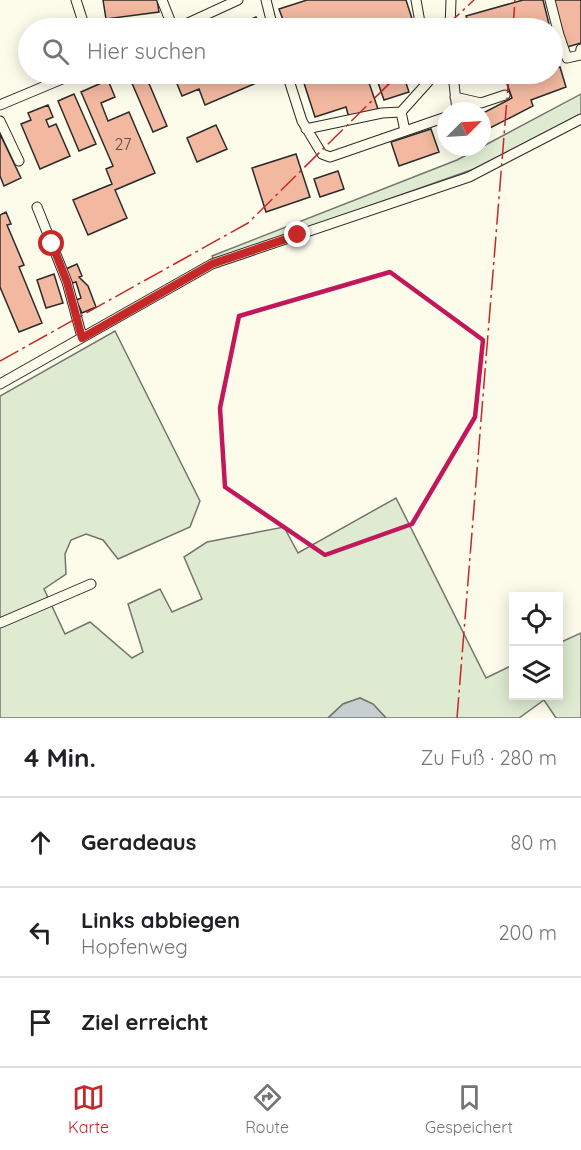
<!DOCTYPE html>
<html lang="de">
<head>
<meta charset="utf-8">
<style>
  body { margin:0; font-family:Quicksand,sans-serif; background:#f6f6f6; color:#202124 }
  .controls { position:absolute; right:18px; bottom:18px; display:grid; overflow:hidden; border-radius:0px; box-shadow:0 3px 15px #0003 }
  .controls button { width:54px; height:54px; display:grid; place-items:center; padding:0; border:0; border-bottom:2px solid #e0e0e0; background:#fff; color:#202124; font:30px sans-serif }
  .compass { position:absolute; left:437px; top:102px; width:54px; height:54px; border-radius:50%; background:#fff; box-shadow:0 3px 15px #0003; rotate:66deg }
  .stop { position:absolute; width:18px; height:18px; margin:-14px; border:4px solid #c62828; border-radius:50%; background:#fff }
  .stop.end { background:#c62828; border-color:#fff; box-shadow:0 2px 6px #0008 }
  .list { margin:0; padding:0; list-style:none }
  h2 { display:flex; justify-content:space-between; align-items:center; height:78px; margin:0; padding:0 24px; font-size:26px }
  h2 small { font-size:20px; font-weight:400; color:#757577 }
  .list li { display:grid; grid-template-columns:39px 1fr auto; gap:18px; align-items:center; box-sizing:border-box; height:90px; padding:0 24px; border-top:2px solid #e0e0e0 }
  .list b { display:block; font-size:22px; white-space:nowrap }
  .list p { margin:0; font-size:20px; white-space:nowrap; color:#757577 }
  .list em { font-size:20px; font-style:normal; color:#757577 }
  .icon { flex:none; width:33px; height:33px; fill:none; stroke:currentColor; stroke-width:2; stroke-linecap:round; stroke-linejoin:round }
  .map { position:relative; flex:none; width:581px; height:718px; overflow:hidden }
  .search { position:absolute; background:#fff; box-shadow:0 3px 15px #0003; left:18px; right:18px; top:18px; height:66px; display:flex; align-items:center; gap:15px; box-sizing:border-box; padding:0 21px; border-radius:33px; color:#757577; font-size:22px }
  .sheet { height:348px; background:#fff }
  nav { display:flex; justify-content:space-around; align-items:center; box-sizing:border-box; height:84px; border-top:2px solid #e0e0e0; background:#fff; font-size:16px; color:#757577 }
  nav a { display:grid; justify-items:center; gap:3px }
  nav .on { color:#c62828 }
  .map>svg:first-child { display:block }
  .green { fill:#deebd1; stroke:#74746e; stroke-width:1.5 }
  .water { fill:#c7d0d0; stroke:#74746e; stroke-width:1.5 }
  .building { fill:#f2b8a0; stroke:#2b2b2b; stroke-width:1.5 }
  .lines { fill:none; stroke-linecap:round; stroke-linejoin:round }
  .minor-casing { stroke:#2b2b2b; stroke-width:11 }
  .minor { stroke:#fdfbea; stroke-width:9 }
  .power { stroke:#c62828; stroke-width:1.5; stroke-dasharray:21 4.5 3 4.5; stroke-linecap:butt }
  .route { stroke:#c62828; stroke-width:8 }
  .marked { fill:none; stroke:#c2185b; stroke-width:4.5; stroke-linejoin:round }
  .labels { text-anchor:middle; stroke-width:4.5; stroke-linejoin:round; paint-order:stroke }
  .number-label { font-size:16px; fill:#5d4e48 }
</style>
</head>
<body>
<div class="map">
<svg width="581" height="718" viewBox="0 0 581 718">
  <rect width="100%" height="100%" fill="#fdfbea"/>
  <path class="green" d="M581 94V115L474 169 214 261 212 256 457 160Z
    M115 331 200 501 190 527 118 559 103 540 86 534 71 540 65 554 66 574 44 589 65 634 90 622 132 658 143 652 128 604 160 589 172 612 202 599 184 557 207 542 284 527 298 553 396 498 486 678 513 665 514 696H558L559 643 581 633V718H556L544 700 519 718H386L373 704 360 698 343 704 328 718H0V396Z"/>
  <path class="water" d="M360 698 373 704 386 718H328L343 704Z"/>
  <path class="building" d="M103 0H157L159 12 106 19Z
    M307 0H406L415 28H286L279 9Z
    M523 0H543L550 28H470L466 16Z
    M553 0H581V43L567 47Z
    M256 17 260 28H230Z
    M553 39 559 61 552 63V39Z
    M28 45V68L26 69 20 47Z
    M560 67 566 87 531 100 533 106 490 128 483 113 512 98 507 84 540 74H552V69Z
    M128 74H145L167 126 153 132Z
    M173 74H257L261 81 205 105 199 89 182 96Z
    M301 74H366L378 109 349 118 346 107 315 117Z
    M375 74H416L417 76 405 80 409 92 384 100Z
    M489 74H518L491 82Z
    M108 80 115 97 101 103 108 121 129 112 155 173 115 190 127 218 88 235 73 200 112 184 106 169 113 166 81 92Z
    M74 94 96 144 79 151 58 101Z
    M48 105 53 117 46 120 49 127 56 124 70 156 40 169 21 124 31 120 28 113Z
    M216 125 227 149 197 162 187 138Z
    M431 129 439 152 399 166 391 142Z
    M0 134 21 178 4 186 0 176Z
    M296 154 310 197 266 212 252 168Z
    M338 171 344 189 320 197 314 179Z
    M6 212 11 224 7 225 24 265 19 267 42 323 19 332 0 287V215Z
    M77 264 82 276 79 277 88 286 96 307 82 313 76 300 81 298 76 282 72 283 66 269Z
    M54 274 63 303 46 308 37 280Z"/>
  <g class="lines">
    <g class="minor-casing">
      <path id="minor" d="M76 0 85 28
        M162 0 173 28
        M266 0 273 28
        M416 0 421 28
        M550 0 559 35 552 37
        M177 28 238 0
        M450 28 451 0
        M559 35 567 58 580 55 581 49
        M287 74 302 121 322 154 330 157 446 117
        M453 74 457 111
        M455 97 481 103 505 95
        M0 105 74 74
        M0 121 19 161
        M306 129 382 113 401 112
        M405 131 401 112 428 82 427 74
        M37 207 67 282 82 337
        M0 384 212 264 469 177 581 119
        M0 623 91 584"/>
    </g>
    <use href="#minor" class="minor"/>
    <path class="power" d="M444 28 474 0
      M513 28 515 0
      M0 361 248 223 399 74
      M457 718 509 74"/>
  </g>
  <g class="lines">
    <path class="route" d="M52 244 67 282 82 338 212 264 298 235"/>
  </g>
  <path class="marked" d="M390 272 483 340 475 417 412 524 325 555 225 487 220 408 239 316Z"/>
  <g class="labels">
    <g class="number-label">
      <text x="123" y="150">27</text>
    </g>
  </g>
</svg>
<div class="controls">
<button><svg class="icon" aria-label="locate" viewBox="0 0 24 24"><circle cx="12" cy="12" r="6"/><path d="M12 2v4M12 18v4M2 12h4M18 12h4"/></svg></button>
<button><svg class="icon" aria-label="layers" viewBox="0 0 24 24"><path d="M12 4l9 5-9 5-9-5zM3 14l9 5 9-5"/></svg></button>
</div>
<svg class="compass" viewBox="-18 -18 36 36"><path d="M0-13l5 13h-10z" fill="#e53935"/><path d="M0 13l5-13h-10z" fill="#757577"/></svg>
<div class="stop" style="left:52px;top:244px"></div>
<div class="stop end" style="left:298px;top:235px"></div>
<div class="search"><svg class="icon" aria-label="search" viewBox="0 0 24 24"><circle cx="10" cy="10" r="6"/><path d="M15 15l6 6"/></svg>Hier suchen</div>
</div>
<section class="sheet">
<h2>4 Min.<small>Zu Fuß · 280 m</small></h2>
<ul class="list">
<li><svg class="icon" aria-label="ahead" viewBox="0 0 24 24"><path d="M12 20V5M6 11l6-6 6 6"/></svg><div><b>Geradeaus</b></div><em>80 m</em></li>
<li><svg class="icon" aria-label="left" viewBox="0 0 24 24"><path d="M17 20v-9H6M10 6l-5 5 5 5"/></svg><div><b>Links abbiegen</b><p>Hopfenweg</p></div><em>200 m</em></li>
<li><svg class="icon" aria-label="arrive" viewBox="0 0 24 24"><path d="M6 21V4h12l-3 4 3 4H6"/></svg><div><b>Ziel erreicht</b></div></li>
</ul>
</section>
<nav>
<a class="on"><svg class="icon" aria-label="map" viewBox="0 0 24 24"><path d="M3 6l6-2 6 2 6-2v14l-6 2-6-2-6 2zM9 4v14M15 6v14"/></svg>Karte</a>
<a><svg class="icon" aria-label="directions" viewBox="0 0 24 24"><path d="M12 3l9 9-9 9-9-9zM9 14v-3h6M13 9l2 2-2 2"/></svg>Route</a>
<a><svg class="icon" aria-label="saved" viewBox="0 0 24 24"><path d="M7 4h10v16l-5-4-5 4z"/></svg>Gespeichert</a>
</nav>
</body>
</html>
